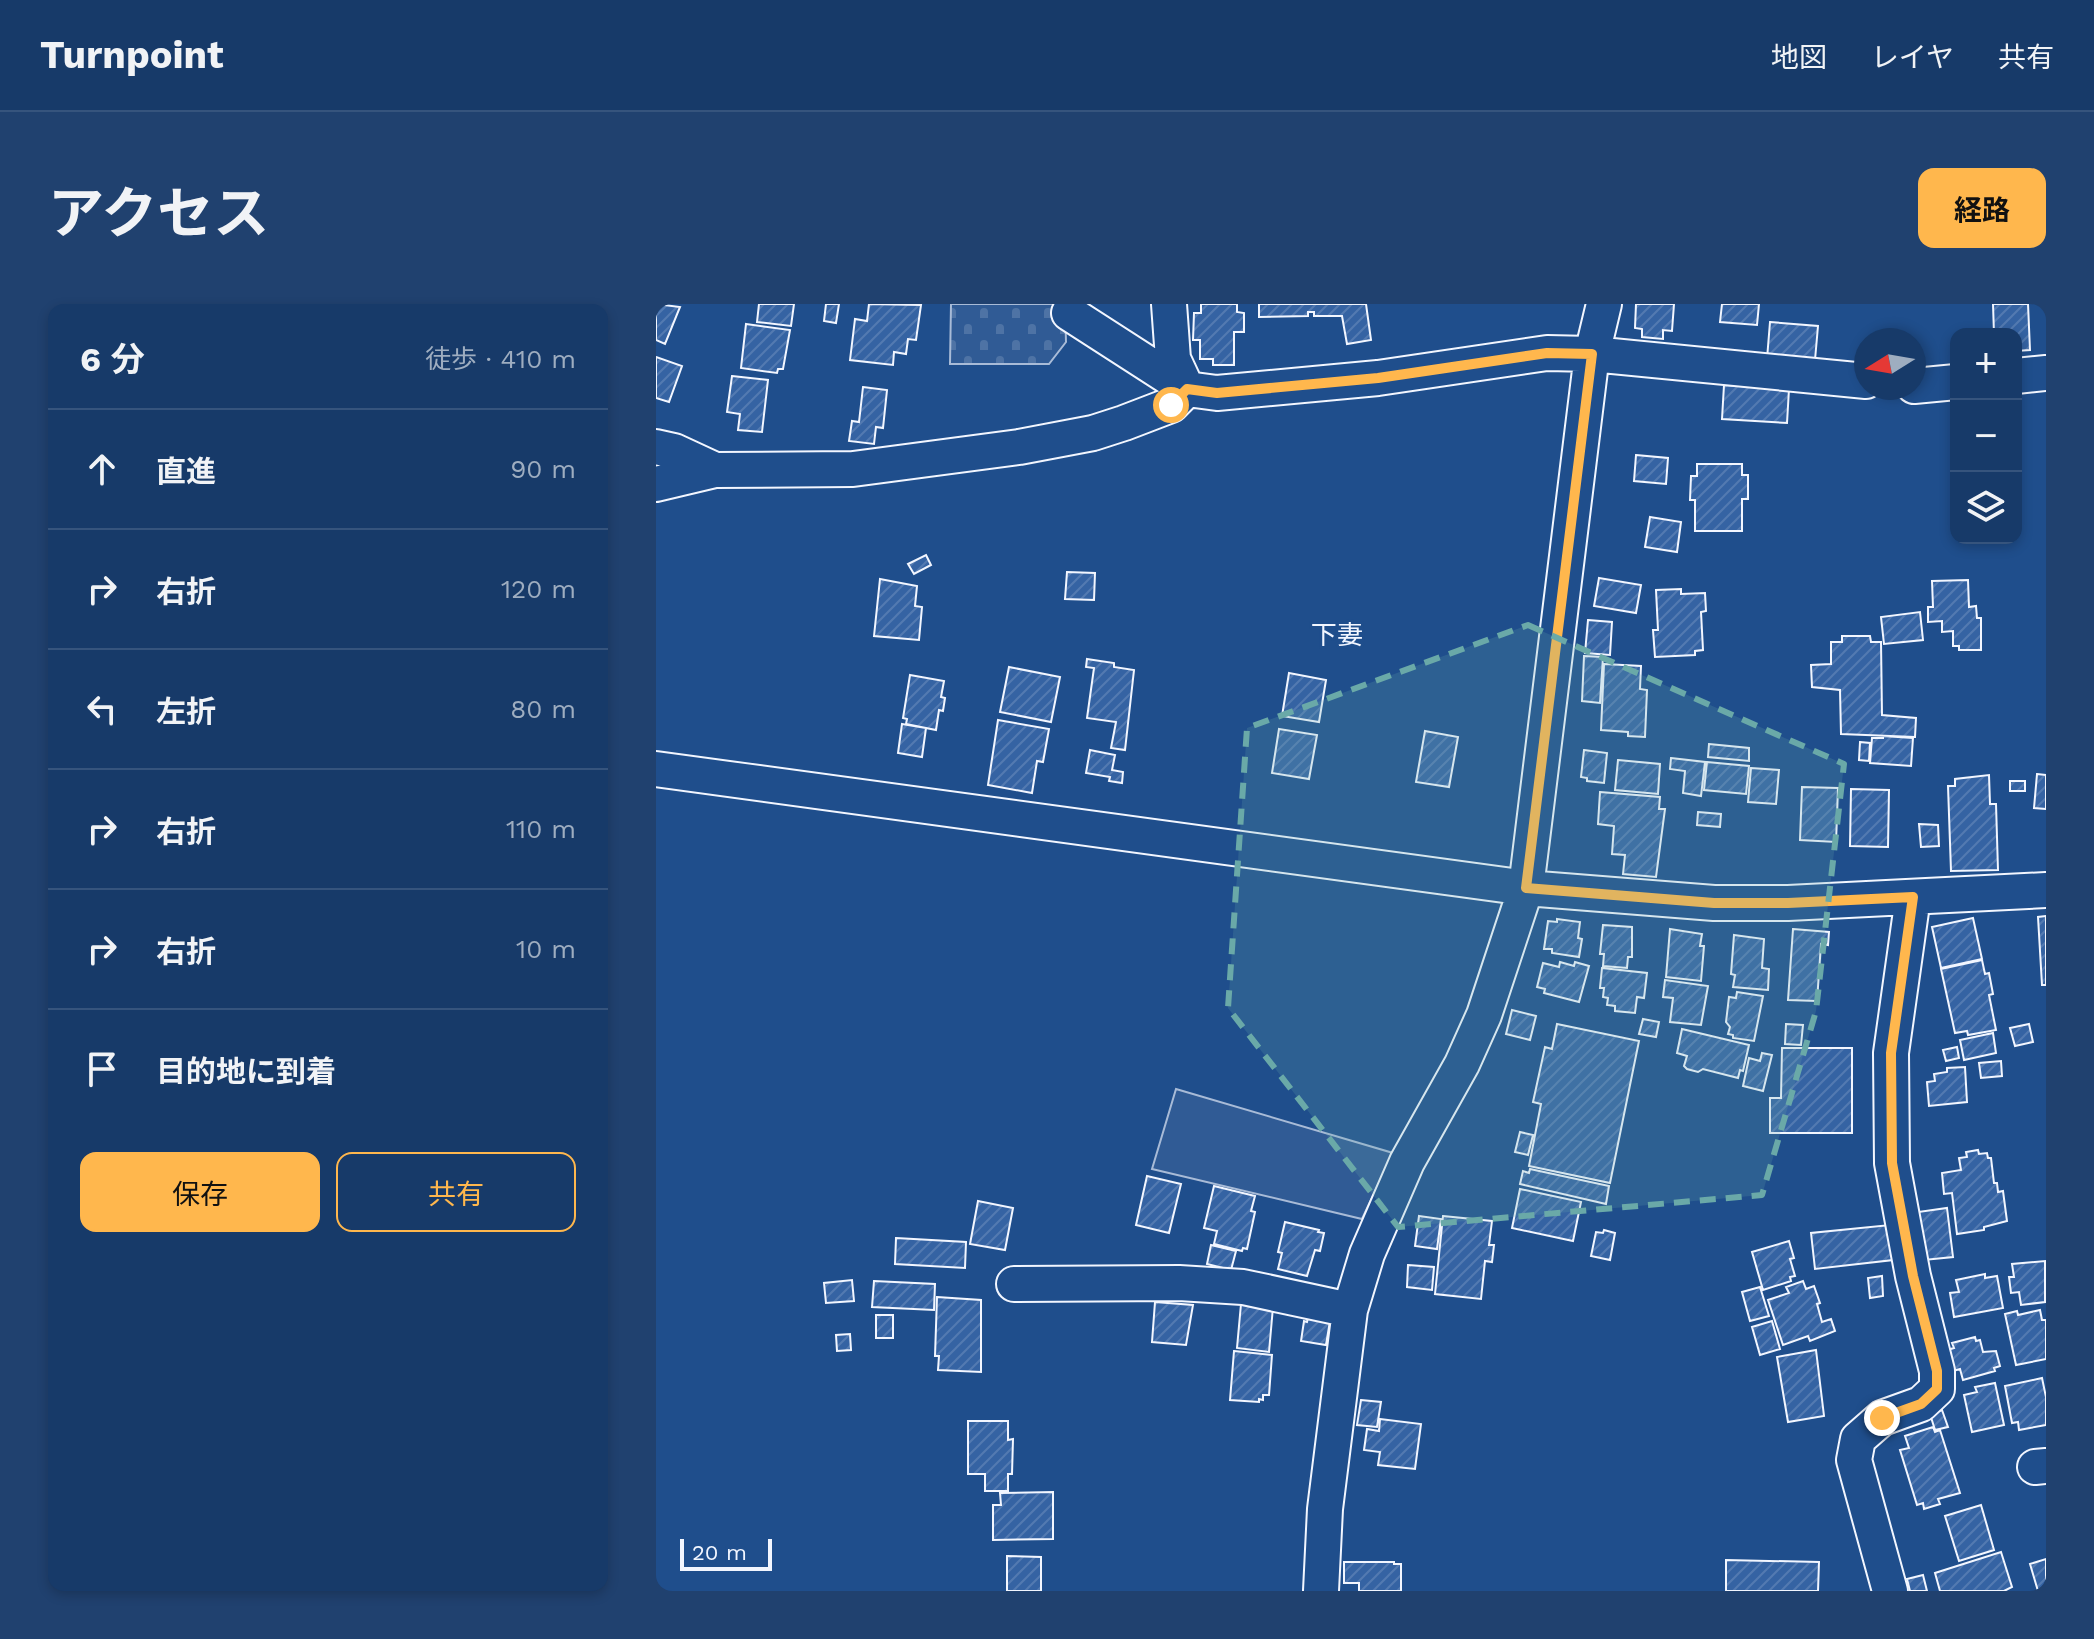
<!DOCTYPE html>
<html lang="ja">
<head>
<meta charset="utf-8">
<style>
  body { margin:0; font-family:"Work Sans","Noto Sans JP",sans-serif; background:#20416f; color:#f1f3f6 }
  .controls { position:absolute; right:24px; top:24px; display:grid; overflow:hidden; border-radius:16px; box-shadow:0 4px 12px #0003 }
  .controls button { width:72px; height:72px; display:grid; place-items:center; padding:0; border:0; border-bottom:2px solid #36547d; background:#173a69; color:#f1f3f6; font:40px sans-serif }
  .compass { position:absolute; left:1198px; top:24px; width:72px; height:72px; border-radius:50%; background:#173a69; box-shadow:0 4px 12px #0003; rotate:259deg }
  .scale { position:absolute; left:24px; bottom:20px; width:92px; box-sizing:border-box; padding-left:8px; border:4px solid #f2f6ff; border-top:0; font-size:22px; line-height:28px; white-space:nowrap; color:#f2f6ff; -webkit-text-stroke:6px #1f4e8c; paint-order:stroke }
  .stop { position:absolute; width:24px; height:24px; margin:-18px; border:6px solid #ffb74d; border-radius:50%; background:#fff }
  .stop.end { background:#ffb74d; border-color:#fff; box-shadow:0 2px 8px #0008 }
  .list { margin:0; padding:0; list-style:none }
  h2 { display:flex; justify-content:space-between; align-items:center; height:104px; margin:0; padding:0 32px; font-size:34px }
  h2 small { font-size:26px; font-weight:400; color:#9eadc0 }
  .list li { display:grid; grid-template-columns:52px 1fr auto; gap:24px; align-items:center; box-sizing:border-box; height:120px; padding:0 32px; border-top:2px solid #36547d }
  .list b { display:block; font-size:30px; white-space:nowrap }
  .list em { font-size:26px; font-style:normal; color:#9eadc0 }
  .actions { display:flex; gap:16px; padding:24px 32px }
  .actions a { flex:1; padding:18px 0; border:2px solid #ffb74d; border-radius:16px; text-align:center; font-size:28px; color:#ffb74d }
  .actions .main { background:#ffb74d; color:#111 }
  .icon { flex:none; width:44px; height:44px; fill:none; stroke:currentColor; stroke-width:2; stroke-linecap:round; stroke-linejoin:round }
  .map { position:relative; flex:none; width:1390px; height:1287px; overflow:hidden; border-radius:16px }
  header { display:flex; align-items:center; gap:48px; box-sizing:border-box; height:112px; padding:0 40px; background:#173a69; border-bottom:2px solid #36547d }
  header strong { font-size:38px }
  nav { display:flex; gap:44px; margin-inline-start:auto; font-size:28px }
  .intro { display:flex; align-items:center; justify-content:space-between; box-sizing:border-box; height:192px; padding:0 48px }
  h1 { margin:0; font-size:56px }
  .button { padding:20px 36px; border-radius:16px; background:#ffb74d; color:#111; font-size:28px; font-weight:700 }
  main { display:flex; gap:48px; padding:0 48px }
  aside { flex:1; background:#173a69; border-radius:16px; box-shadow:0 4px 12px #0003 }
  .map>svg:first-child { display:block }
  .cemetery { fill:url(#cemetery-stones); stroke:#a8bbd7; stroke-width:2 }
  .built { fill:#305b95; stroke:#a8bbd7; stroke-width:2 }
  .building { fill:url(#building-hatch); stroke:#f2f6ff; stroke-width:2 }
  .lines { fill:none; stroke-linecap:round; stroke-linejoin:round }
  .minor-casing { stroke:#f2f6ff; stroke-width:38 }
  .minor { stroke:#1f4e8c; stroke-width:34 }
  .route { stroke:#ffb74d; stroke-width:10 }
  .marked { fill:#6aa9a8; fill-opacity:0.2; stroke:#6aa9a8; stroke-width:6; stroke-dasharray:16 10; stroke-linejoin:round }
  .labels { text-anchor:middle; stroke-width:6; stroke-linejoin:round; paint-order:stroke }
  .neighbourhood-label { font-size:26px; fill:#f2f6ff; stroke:#1f4e8c }
</style>
</head>
<body>
<header>
<strong>Turnpoint</strong>
<nav><a>地図</a><a>レイヤ</a><a>共有</a></nav>
</header>
<div class="intro"><h1>アクセス</h1><a class="button">経路</a></div>
<main>
<aside>
<h2>6 分<small>徒歩 · 410 m</small></h2>
<ul class="list">
<li><svg class="icon" aria-label="ahead" viewBox="0 0 24 24"><path d="M12 20V5M6 11l6-6 6 6"/></svg><div><b>直進</b></div><em>90 m</em></li>
<li><svg class="icon" aria-label="right" viewBox="0 0 24 24"><path d="M7 20v-9h11M14 6l5 5-5 5"/></svg><div><b>右折</b></div><em>120 m</em></li>
<li><svg class="icon" aria-label="left" viewBox="0 0 24 24"><path d="M17 20v-9H6M10 6l-5 5 5 5"/></svg><div><b>左折</b></div><em>80 m</em></li>
<li><svg class="icon" aria-label="right" viewBox="0 0 24 24"><path d="M7 20v-9h11M14 6l5 5-5 5"/></svg><div><b>右折</b></div><em>110 m</em></li>
<li><svg class="icon" aria-label="right" viewBox="0 0 24 24"><path d="M7 20v-9h11M14 6l5 5-5 5"/></svg><div><b>右折</b></div><em>10 m</em></li>
<li><svg class="icon" aria-label="arrive" viewBox="0 0 24 24"><path d="M6 21V4h12l-3 4 3 4H6"/></svg><div><b>目的地に到着</b></div></li>
</ul>
<div class="actions"><a class="main">保存</a><a>共有</a></div>
</aside>
<div class="map">
<svg width="1390" height="1287" viewBox="0 0 1390 1287">
  <defs>
    <pattern id="cemetery-stones" width="16" height="16" patternUnits="userSpaceOnUse" patternTransform="scale(2)"><rect width="16" height="16" fill="#305b95"/><path d="M2 7V4a2 2 0 0 1 4 0v3zM10 15v-3a2 2 0 0 1 4 0v3z" fill="#4e73a5"/></pattern>
    <pattern id="building-hatch" width="6" height="6" patternUnits="userSpaceOnUse" patternTransform="scale(2)"><rect width="6" height="6" fill="#3563a3"/><path d="M-1 1l2-2M0 6l6-6M5 7l2-2" fill="none" stroke="#537ab1"/></pattern>
  </defs>
  <rect width="100%" height="100%" fill="#1f4e8c"/>
  <path class="cemetery" d="M295 0H415L409 1 410 38 393 60H294Z"/>
  <path class="built" d="M520 785 737 849 706 915 496 865Z"/>
  <path class="building" d="M0 0 24 3 9 40 0 36Z
    M103 0H138L135 22 101 18Z
    M170 0H183L180 19 168 17Z
    M213 0 265 1 260 36 252 35 250 50 238 48 237 61 194 56 199 15 211 17Z
    M545 0H581V8L588 9V28H578V61H557V55H544V36H537L538 9H545Z
    M603 0H710L715 36 691 40 686 12H658V8H652V12L603 13Z
    M980 0H1018L1016 27 1007 26V35L986 33V25L979 24Z
    M1066 0H1103L1101 21 1064 18Z
    M1337 0H1372L1374 46 1360 47V30H1338Z
    M1114 18 1162 22 1159 56 1111 55Z
    M90 20 134 26 127 65H122L121 69 85 64Z
    M0 53 26 62 13 98 0 94Z
    M76 72 112 76 106 128 82 126 84 110 71 108Z
    M1068 81 1133 85 1131 119 1066 115Z
    M207 83 231 86 227 124 220 123 218 140 193 137 196 117 203 118Z
    M980 151 1012 154 1010 180 978 177Z
    M1041 160H1086V171H1092V195H1086V227H1039V196H1034L1035 172H1041Z
    M994 213 1025 218 1021 248 989 243Z
    M270 251 275 261 258 270 252 260Z
    M411 268 439 269 438 296 409 295Z
    M943 274 985 281 980 309 938 302Z
    M224 275 261 282 259 302 266 303 263 336 218 332Z
    M1312 276 1313 303 1320 302 1321 314H1325V346H1303V342H1297V327L1286 328V317L1272 318V303H1277L1276 277Z
    M1025 285V290L1049 289 1050 307 1045 308 1047 346 1039 347V351L999 353 997 326H1002L1000 286Z
    M1264 308 1267 336 1228 340 1225 313Z
    M932 316 956 318 954 351 929 349Z
    M1186 332H1214L1215 338H1225L1226 411 1260 414 1259 433 1185 430 1184 386 1156 383 1155 361 1175 360V338H1186Z
    M928 352 947 353 944 399 926 397Z
    M431 355 458 359V363L478 366 469 446 455 444 460 418 431 414 438 364 430 363Z
    M948 360 985 362 984 385 991 386 989 433 972 432V428L945 426Z
    M353 363 404 373 395 418 344 408Z
    M633 369 670 376 663 418 626 412Z
    M254 371 288 377 285 393 289 394 287 407 283 406 280 426 250 420 251 415 247 414Z
    M342 416 393 425 387 458 381 457 376 489 332 481Z
    M246 420 270 424 266 453 242 449Z
    M623 425 661 431 653 475 616 469Z
    M769 427 802 433 793 483 760 478Z
    M1227 432 1257 434 1255 462 1214 459 1216 434H1227Z
    M1204 438 1214 439 1213 457 1203 456Z
    M1053 440 1093 444V457L1052 453Z
    M434 446 459 451 456 466 467 468 466 479 453 477 454 473 430 469Z
    M928 446 951 449 948 479 931 477V474L925 473Z
    M1015 454 1049 458 1045 492 1027 489 1029 467 1014 465Z
    M962 456 1004 460 1002 490 959 486Z
    M1051 458 1093 462 1090 490 1048 486Z
    M1095 464 1123 466 1120 500 1092 498Z
    M1381 470 1390 471V505L1378 504Z
    M1333 471 1334 500H1340L1342 566 1295 567 1292 482H1299V475Z
    M1354 477H1369V487H1354Z
    M1146 483 1182 484 1180 538 1144 536Z
    M1195 485 1233 486 1232 543 1194 542Z
    M944 488 1004 493 1003 505H1009L1000 573 967 570 969 551 956 550 958 522 942 520Z
    M1042 508 1065 510 1064 523 1041 521Z
    M1263 520 1282 521 1283 542 1265 543Z
    M1390 612V681H1386L1382 613Z
    M1317 614 1326 655 1285 664 1276 623Z
    M901 615 924 618 922 634 926 635 923 653 896 649V645H888L892 617 901 618Z
    M947 621 976 623V653H972L971 664 947 662 948 650H944Z
    M1014 625 1046 630 1044 642H1048L1045 677 1010 673Z
    M1137 625 1173 628 1172 641 1165 640 1161 697 1132 696Z
    M1078 631 1108 635 1106 664 1113 665 1112 686 1077 683 1079 671 1075 670Z
    M1326 656 1329 670 1333 669 1337 690 1333 691 1340 726 1312 731 1311 727 1299 729 1285 665Z
    M904 658 918 662 919 658 933 662 923 698 888 689 889 685 881 683 887 659 903 663Z
    M946 664 991 669 988 694 981 693 979 709 959 707V702L951 701 952 694 947 693 948 684H944Z
    M1009 676 1052 682 1045 721 1014 718 1017 694 1007 693Z
    M1081 688 1107 692 1098 737 1077 734V731L1072 730 1074 723 1070 718 1073 693 1080 694Z
    M856 706 880 712 874 736 850 730Z
    M987 715 1003 718 1000 733 983 730Z
    M901 720 983 737 954 879 873 862 885 800 877 798 889 743 896 745Z
    M1130 720 1147 721 1145 741 1129 740Z
    M1373 720 1377 738 1359 742 1354 724Z
    M1026 725 1093 741 1087 767 1084 766 1082 774 1047 765 1042 768 1031 765 1028 762 1031 752 1021 749Z
    M1337 729 1340 749 1308 756 1304 736Z
    M1301 743 1303 754 1290 757 1287 746Z
    M1126 744H1196V829H1114V794H1125Z
    M1106 749 1116 751 1107 787 1087 782 1093 754 1104 757Z
    M1345 757 1346 772 1325 774 1323 759Z
    M1309 763 1311 798 1273 802 1271 778 1279 777 1278 770 1291 768V764Z
    M864 828 877 831 872 851 859 848Z
    M1322 846 1323 850 1331 849 1332 854H1335L1338 879H1341L1342 888 1347 887 1351 917 1328 923V926L1301 930 1296 889 1288 890 1286 869 1305 866 1303 854 1311 853 1310 848Z
    M874 865 953 882 950 900 864 880 867 867 873 869Z
    M491 872 525 880 513 929 480 921Z
    M558 882 599 892 595 907 599 908 591 945 587 944 586 947 558 940 561 927 548 924Z
    M864 885 925 898 917 937 856 924Z
    M322 897 357 904 349 946 314 940Z
    M1291 904 1297 953 1268 956 1262 908Z
    M763 912 785 915 781 945 759 942Z
    M787 912 836 917 833 941H838L836 958 829 957 825 995 779 990Z
    M629 918 663 926 662 928 668 929 664 947 659 946 651 972 622 965 626 949 622 948Z
    M1234 921 1237 956 1159 965 1155 929Z
    M948 926 959 929 954 956 935 952 940 928 947 929Z
    M240 934 310 938 309 964 239 960Z
    M1133 937 1138 954 1134 955 1139 972 1134 973 1135 977 1107 986 1096 948Z
    M555 941 580 947 575 966 551 960Z
    M1389 957V998L1365 1001 1363 988 1355 989 1353 973H1358L1356 960Z
    M752 961 778 963 776 986 751 983Z
    M1329 970V974L1341 972 1347 1004 1298 1013 1294 989 1303 988 1300 976Z
    M1226 972 1227 992 1214 994 1212 974Z
    M196 976 198 997 170 999 168 979Z
    M218 977 279 980 278 1006 216 1003Z
    M1147 977 1150 985 1158 982 1164 999 1161 1000 1166 1018 1175 1015 1179 1027 1154 1037 1152 1032 1127 1041 1112 996 1133 989 1130 983Z
    M1104 983 1113 1012 1094 1017 1086 988Z
    M281 993 325 996V1068L282 1066 283 1052H279Z
    M499 998 537 1001 530 1041 496 1038Z
    M585 1000 617 1003 613 1048 581 1044Z
    M1384 1006 1386 1016H1390V1055L1360 1061 1349 1010 1361 1007 1362 1011Z
    M220 1011H237V1034H220Z
    M652 1013 674 1017 670 1041 645 1037 648 1017 651 1018Z
    M1116 1017 1124 1045 1104 1051 1096 1023Z
    M194 1030 195 1046 181 1047 180 1031Z
    M1319 1033 1320 1037 1324 1036 1327 1048 1340 1047 1344 1062 1338 1064 1339 1067 1307 1076 1304 1065 1297 1067 1291 1046 1298 1044 1296 1039Z
    M1160 1046 1168 1112 1132 1118 1121 1053Z
    M578 1047 616 1051 613 1091H607V1096L603 1095V1098L574 1096Z
    M1386 1074 1390 1093V1121L1363 1126 1362 1118 1356 1119 1349 1082Z
    M1339 1079 1348 1121 1316 1128 1308 1091 1321 1088 1319 1083Z
    M705 1096 725 1098 721 1123 701 1121Z
    M1286 1106 1292 1123 1279 1126 1274 1110Z
    M724 1115 765 1120 759 1165 722 1161 724 1148 708 1146 711 1125 723 1127Z
    M312 1117H352V1136L357 1135 356 1170H352V1187H329V1170H312Z
    M1277 1123 1279 1128 1284 1126 1304 1189 1282 1195 1284 1200 1268 1205 1267 1199 1261 1201 1244 1146 1253 1144 1249 1132Z
    M397 1188V1235L337 1236V1201H345L344 1189Z
    M1325 1201 1338 1246 1303 1257 1289 1212Z
    M1345 1248 1356 1283 1348 1287H1284L1279 1269Z
    M351 1252 385 1253V1287H351Z
    M1390 1255V1287H1382L1374 1260Z
    M1070 1256 1163 1258 1162 1287H1070Z
    M688 1258H738V1260H745V1287H703V1279H688Z
    M1267 1271 1271 1287H1254L1251 1275Z"/>
  <g class="lines">
    <g class="minor-casing">
      <path id="minor" d="M513 0 517 55 531 85 561 89 722 74 891 49 936 50 1210 77
        M1360 72 1390 69
        M1258 82 1300 78
        M0 143 18 147 59 166
        M0 180 59 166 197 165 363 143 437 129 468 119 515 101 531 85 413 9
        M0 465 870 584 1058 599H1132L1390 586
        M358 980 523 979 587 983 694 1006
        M1379 1163 1390 1162
        M665 1287 669 1205 694 1006 711 950 751 858 806 760 828 711 870 584 936 50 948 0
        M1234 1287 1198 1156 1202 1135 1226 1114 1265 1100 1281 1085V1067L1257 972 1236 859 1235 749 1257 593"/>
    </g>
    <use href="#minor" class="minor"/>
  </g>
  <g class="lines">
    <path class="route" d="M515 101 531 85 561 89 722 74 891 49 936 50 870 584 1058 599H1132L1257 593 1235 749 1236 859 1257 972 1281 1067V1085L1265 1100 1226 1114"/>
  </g>
  <path class="marked" d="M872 321 1188 460 1160 707 1106 891 742 923 572 704 591 424Z"/>
  <g class="labels">
    <g class="neighbourhood-label">
      <text x="681" y="340">下妻</text>
    </g>
  </g>
</svg>
<div class="controls">
<button>+</button>
<button>−</button>
<button><svg class="icon" aria-label="layers" viewBox="0 0 24 24"><path d="M12 4l9 5-9 5-9-5zM3 14l9 5 9-5"/></svg></button>
</div>
<svg class="compass" viewBox="-18 -18 36 36"><path d="M0-13l5 13h-10z" fill="#e53935"/><path d="M0 13l5-13h-10z" fill="#9eadc0"/></svg>
<div class="scale">20 m</div>
<div class="stop" style="left:515px;top:101px"></div>
<div class="stop end" style="left:1226px;top:1114px"></div>
</div>
</main>
</body>
</html>
